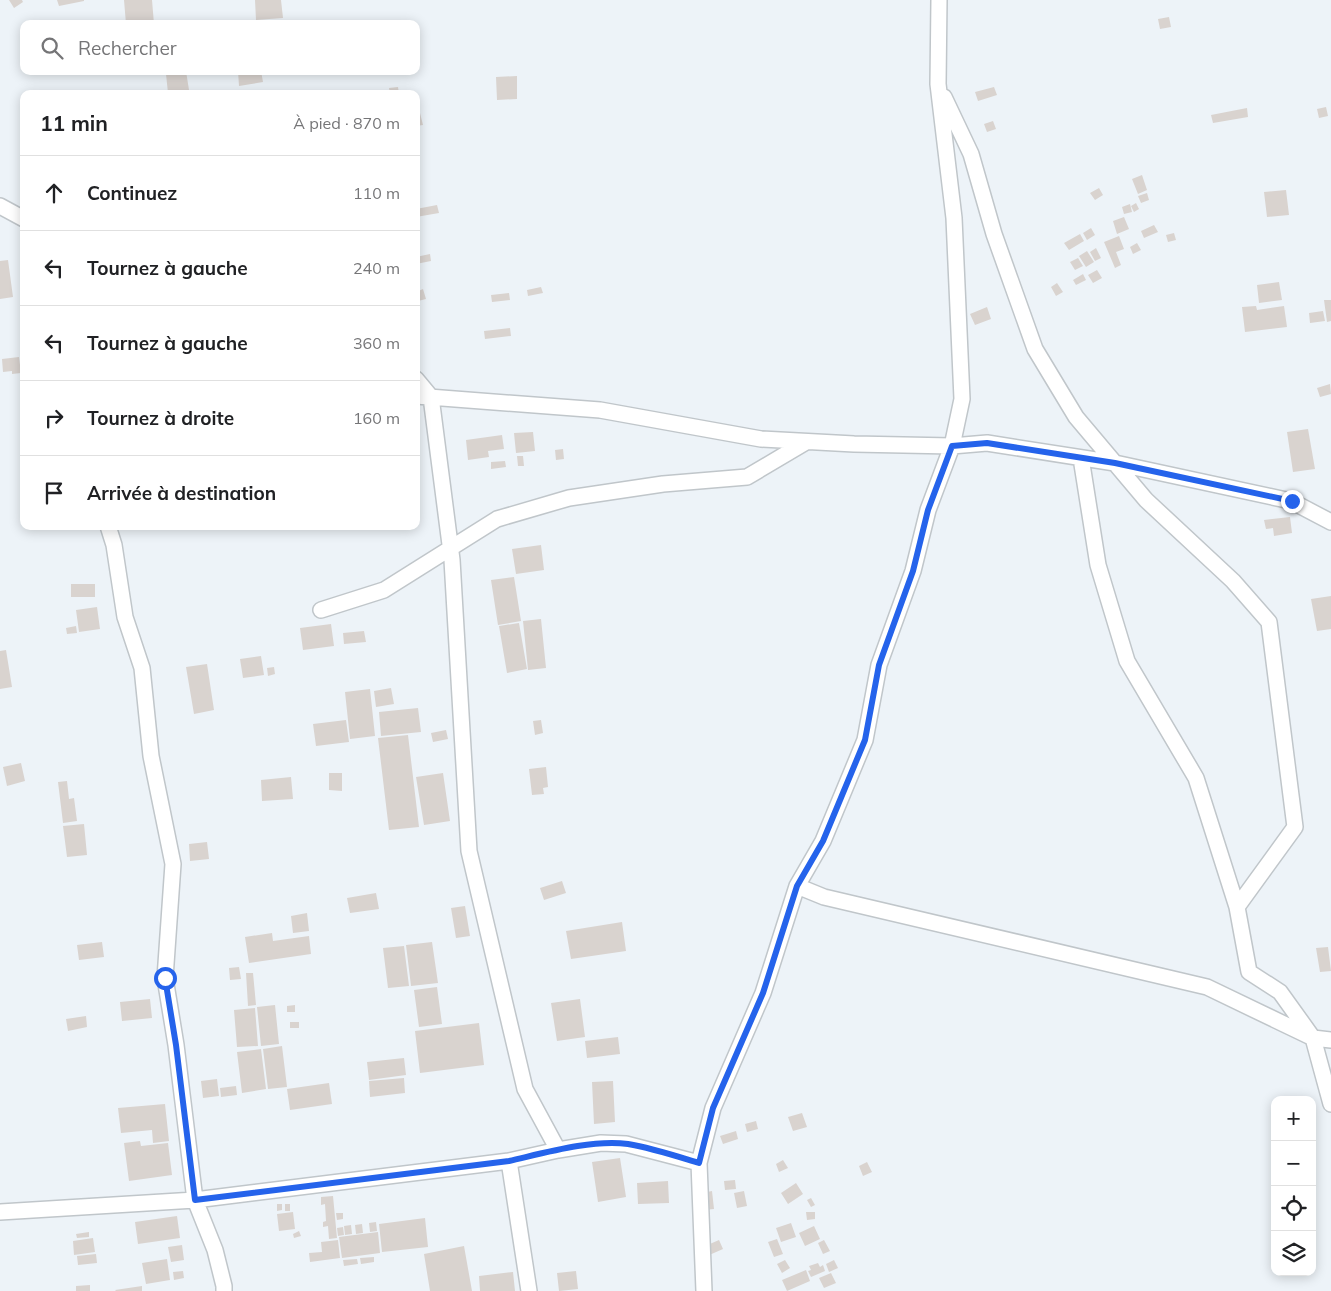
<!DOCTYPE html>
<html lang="fr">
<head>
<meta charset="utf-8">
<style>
  body { margin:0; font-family:Mulish,sans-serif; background:#f6f6f6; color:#202124 }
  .controls { position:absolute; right:15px; bottom:15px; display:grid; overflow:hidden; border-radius:10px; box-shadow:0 2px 12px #0003 }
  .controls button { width:45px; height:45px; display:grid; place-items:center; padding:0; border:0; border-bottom:1px solid #e0e0e0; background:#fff; color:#202124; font:25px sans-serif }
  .stop { position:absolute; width:15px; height:15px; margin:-11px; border:4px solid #2563eb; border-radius:50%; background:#fff }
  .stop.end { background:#2563eb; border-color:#fff; box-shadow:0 1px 5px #0008 }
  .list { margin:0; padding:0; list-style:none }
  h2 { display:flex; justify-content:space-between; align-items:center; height:65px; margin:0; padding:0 20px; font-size:21px }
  h2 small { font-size:16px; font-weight:400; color:#757577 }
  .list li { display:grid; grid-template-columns:32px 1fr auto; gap:15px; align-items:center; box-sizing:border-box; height:75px; padding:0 20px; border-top:1px solid #e0e0e0 }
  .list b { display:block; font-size:19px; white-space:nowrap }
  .list em { font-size:16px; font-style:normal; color:#757577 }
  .icon { flex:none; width:28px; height:28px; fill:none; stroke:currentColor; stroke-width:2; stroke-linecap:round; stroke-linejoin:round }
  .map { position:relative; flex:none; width:1331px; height:1291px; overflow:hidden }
  .search { position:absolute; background:#fff; box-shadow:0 2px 12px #0003; left:20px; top:20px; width:400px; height:55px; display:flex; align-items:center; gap:12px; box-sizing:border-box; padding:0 18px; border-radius:10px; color:#757577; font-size:19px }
  .panel { position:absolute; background:#fff; box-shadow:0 2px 12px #0003; left:20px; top:90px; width:400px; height:440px; border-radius:10px }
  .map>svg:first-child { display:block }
  .building { fill:#d9d3cf }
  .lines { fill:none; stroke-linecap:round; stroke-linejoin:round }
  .minor-casing { stroke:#c0c6ca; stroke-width:18 }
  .minor { stroke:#fff; stroke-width:15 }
  .route { stroke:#2563eb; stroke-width:6 }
</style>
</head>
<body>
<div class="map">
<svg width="1331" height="1291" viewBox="0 0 1331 1291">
  <rect width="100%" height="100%" fill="#edf3f8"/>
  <path class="building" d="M9 0H22L23 2 14 8Z
    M57 0H84V1L59 6Z
    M124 0H152L154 24H126Z
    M255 0H281L283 18 256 20Z
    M1169 17 1171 27 1160 29 1158 19Z
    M186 71 189 90 168 93 166 74Z
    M238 71H261L263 82 239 86Z
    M517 76V99L497 100 496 77Z
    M398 87 399 94H390L389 88Z
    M994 87 997 95 978 101 975 92Z
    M416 97 423 125 416 126Z
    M1326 107 1328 116 1319 118 1317 109Z
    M1247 108 1248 117 1213 123 1211 115Z
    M993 121 996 129 987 132 984 124Z
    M1142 175 1147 190 1138 194 1132 179Z
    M1099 188 1103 195 1095 200 1090 193Z
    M1286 190 1289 215 1267 217 1264 192Z
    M1147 193 1149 200 1141 203 1138 196Z
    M1136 203 1139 209 1134 212 1131 206Z
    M1130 204 1132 212 1124 214 1122 207Z
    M437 205 439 213 416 217V209Z
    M1124 217 1129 229 1117 234 1113 221Z
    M1154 225 1158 232 1144 238 1141 231Z
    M1091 228 1095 235 1087 240 1083 233Z
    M1174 233 1176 240 1168 242 1166 235Z
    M1080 234 1084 241 1069 250 1064 243Z
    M1119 236 1124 249 1116 252 1121 265 1115 268 1104 242Z
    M1137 243 1141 250 1133 254 1130 247Z
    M1096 248 1101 258 1095 261 1090 252Z
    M1087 251 1094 262 1086 267 1079 256Z
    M430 254 431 261 416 264V257Z
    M1078 258 1083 266 1075 270 1070 262Z
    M8 260 13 297 0 299V261Z
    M1097 270 1102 278 1093 283 1088 275Z
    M1083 274 1086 280 1076 285 1073 280Z
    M1279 282 1282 300 1259 303 1257 285Z
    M1057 283 1063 292 1056 296 1051 287Z
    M541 287 543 293 528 296 527 290Z
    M423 289 426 299 418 301 416 292Z
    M509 293 510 300 492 302 491 295Z
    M1324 300H1331V321L1327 322Z
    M1256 306 1257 310 1284 306 1287 327 1245 332 1242 307Z
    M987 307 991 319 975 325 970 314Z
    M1323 311 1325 321 1310 323 1309 313Z
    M510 328 511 336 485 339 484 331Z
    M19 357 21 373 12 374V371L3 372 2 359Z
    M1330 384 1331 394 1320 397 1317 388Z
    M1308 429 1315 469 1293 472 1287 432Z
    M533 432 535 451 516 453 514 433Z
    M502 435 504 449 488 451 489 457 468 460 466 440Z
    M563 449 564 459 556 460 555 450Z
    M517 456H523L524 466H518Z
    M505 461 506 467 491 469V462Z
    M1290 517 1292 533 1274 536 1273 528 1266 529 1264 520Z
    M541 545 544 570 516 574 512 549Z
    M514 577 521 621 498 625 491 580Z
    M71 584H95V597H71Z
    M1331 596V629L1317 631 1311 599Z
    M97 607 100 629 79 632 76 610Z
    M541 619 546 668 528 670 523 621Z
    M519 623 527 669 507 673 499 626Z
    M331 624 334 646 303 650 300 628Z
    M76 626 77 633 67 634 66 628Z
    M364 631 366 642 344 644 343 633Z
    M6 650 12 687 0 689V651Z
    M261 656 264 675 243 678 240 659Z
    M207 664 214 710 194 714 186 667Z
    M274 667 275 674 268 676 267 668Z
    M391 688 394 704 376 707 374 691Z
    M370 689 375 736 350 739 345 692Z
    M418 708 421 732 381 736 379 712Z
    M346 720 349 742 316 746 313 724Z
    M541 720 543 733 535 735 533 721Z
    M446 730 448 739 433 742 431 733Z
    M408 735 419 827 389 830 378 738Z
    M21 763 25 781 7 786 3 767Z
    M546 767 548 787 543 788 544 794 532 795 529 769Z
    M329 773H342V791L329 790Z
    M443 773 450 821 424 825 416 777Z
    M291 777 293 799 262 801 261 780Z
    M67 781 69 799 74 798 77 821 63 823 58 782Z
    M84 824 87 855 67 857 63 826Z
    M207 842 209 859 190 861 189 844Z
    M562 881 566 893 544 900 540 888Z
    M376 893 379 909 350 913 347 898Z
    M465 906 470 936 456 938 451 908Z
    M307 913 309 931 293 933 291 916Z
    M622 922 626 951 571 959 566 931Z
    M272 933 273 941 309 936 311 954 249 963 245 937Z
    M102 942 104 957 79 960 77 945Z
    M432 942 438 983 411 986 406 945Z
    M404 946 409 986 388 988 383 948Z
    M1328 947 1331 971 1320 972 1316 948Z
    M239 967 241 979 230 980 229 968Z
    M246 973H253L256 1005 248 1006Z
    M437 987 442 1024 419 1027 414 990Z
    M150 999 152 1018 122 1021 120 1002Z
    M580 999 585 1037 557 1041 551 1003Z
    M275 1005 279 1044 261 1046 257 1007Z
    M295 1005V1012H287V1006Z
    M255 1008 258 1046 237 1047 234 1010Z
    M86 1016 87 1027 68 1031 66 1019Z
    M290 1022H299V1028H290Z
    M479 1023 484 1065 420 1073 415 1031Z
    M618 1037 620 1054 587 1058 585 1041Z
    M282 1046 287 1087 268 1089 263 1049Z
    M261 1049 266 1089 242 1093 237 1052Z
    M404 1058 406 1075 369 1080 367 1062Z
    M404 1078 405 1093 370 1097 369 1081Z
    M217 1079 219 1096 203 1098 201 1081Z
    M613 1081 615 1122 594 1124 592 1082Z
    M329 1083 332 1104 290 1110 287 1089Z
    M236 1086 237 1095 221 1097 220 1088Z
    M165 1104 169 1141 153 1143 152 1130 121 1133 118 1108Z
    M802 1113 807 1127 793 1131 788 1117Z
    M756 1121 758 1129 747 1132 745 1124Z
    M736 1131 738 1139 723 1144 720 1136Z
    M140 1141 141 1146 168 1143 172 1175 129 1181 124 1143Z
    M620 1158 626 1197 598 1202 592 1162Z
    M783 1160 788 1168 779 1172 776 1164Z
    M867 1162 872 1172 863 1176 859 1166Z
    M735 1180 736 1189 725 1190 724 1181Z
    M668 1181 669 1203 638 1204 637 1183Z
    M796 1183 803 1194 788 1204 781 1193Z
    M712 1191 714 1209 704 1210 702 1193Z
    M744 1191 747 1206 737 1208 734 1193Z
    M333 1196 337 1238 329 1239 328 1226 323 1227V1222L326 1221 325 1204 321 1205V1197Z
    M811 1198 815 1205 811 1207 807 1200Z
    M277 1204H282V1210L277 1211Z
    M285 1204H290V1211H285Z
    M293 1212 295 1229 279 1231 277 1214Z
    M806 1212H815V1219L807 1220Z
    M336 1213H343V1219L337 1220Z
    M177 1216 180 1238 138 1244 135 1222Z
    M425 1218 428 1247 382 1252 379 1224Z
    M376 1222 377 1231 370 1232 369 1223Z
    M791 1223 796 1237 781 1242 776 1228Z
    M362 1224 363 1233 356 1234 355 1225Z
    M351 1225 352 1234 345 1235 344 1226Z
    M814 1226 820 1239 805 1246 799 1233Z
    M343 1227 344 1235 338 1236 337 1228Z
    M299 1231 301 1236 294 1238 293 1234Z
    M89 1232V1237L77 1238 76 1234Z
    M378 1232 380 1253 342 1258 339 1237Z
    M93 1238 95 1252 74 1255 73 1241Z
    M777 1239 783 1254 774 1257 768 1242Z
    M338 1240 340 1258 310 1262 309 1253 322 1252 321 1242Z
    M719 1240 723 1249 707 1256 703 1247Z
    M824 1240 830 1251 823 1254 818 1243Z
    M182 1245 184 1260 171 1262 168 1247Z
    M464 1246 472 1291H430L424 1254Z
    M96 1254 97 1263 78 1265 77 1256Z
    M374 1257V1262L361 1264 360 1258Z
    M167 1259 170 1280 146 1284 142 1263Z
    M357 1259 358 1264 344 1266 343 1260Z
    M785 1260 790 1268 782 1273 777 1264Z
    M834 1260 838 1268 829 1272 826 1264Z
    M818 1263 820 1267 823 1265 825 1271 811 1277 808 1271 811 1270 809 1266Z
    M806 1270 810 1281 787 1291 782 1280Z
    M183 1271 184 1278 174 1280 173 1272Z
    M576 1271 578 1289 559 1291 557 1273Z
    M513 1272 515 1291H480L479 1276Z
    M831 1273 836 1283 824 1288 819 1278Z
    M90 1285V1291H76V1286Z
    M142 1286V1291H116L115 1290Z"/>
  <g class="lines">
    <g class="minor-casing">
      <path id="minor" d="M944 97 971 154 994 234 1035 349 1076 417 1146 500 1233 581 1269 622 1295 827 1237 907
        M0 206 24 219
        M416 379 431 397 452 560 469 851 525 1089 558 1150 601 1143 626 1144 699 1163
        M416 396 600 410 761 439 854 444 952 446 987 443 1115 463 1291 501 1331 522
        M1081 458 1098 565 1127 661 1196 778 1237 907 1249 972 1280 992 1313 1038 1331 1040
        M321 610 384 590 497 519 569 498 663 484 747 477 806 442
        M797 886 824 897 1207 987 1313 1038 1331 1104
        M509 1161 529 1291
        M0 1212 195 1200 176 1045 165 978 173 864 151 756 142 668 125 617 114 545 108 526
        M224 1291V1286L215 1250 195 1200 509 1161 558 1150
        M704 1291 699 1163 713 1108 763 993 797 886 823 841 865 740 879 665 913 571 928 510 952 446 962 399 954 218 938 84 939 0"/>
    </g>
    <use href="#minor" class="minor"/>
  </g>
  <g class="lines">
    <path class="route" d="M165 978 176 1045 195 1200 509 1161C544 1153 592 1139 628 1144 652 1148 676 1156 699 1163L713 1108 763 993 797 886 823 841 865 740 879 665 913 571 928 510 952 446 987 443 1115 463 1292 501"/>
  </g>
</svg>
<div class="controls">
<button>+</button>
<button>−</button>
<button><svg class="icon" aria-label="locate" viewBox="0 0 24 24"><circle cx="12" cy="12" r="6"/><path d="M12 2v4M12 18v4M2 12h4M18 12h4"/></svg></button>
<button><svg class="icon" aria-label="layers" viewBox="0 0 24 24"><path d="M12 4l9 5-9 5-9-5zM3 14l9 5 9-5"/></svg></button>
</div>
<div class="stop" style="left:165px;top:978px"></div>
<div class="stop end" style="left:1292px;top:501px"></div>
<div class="search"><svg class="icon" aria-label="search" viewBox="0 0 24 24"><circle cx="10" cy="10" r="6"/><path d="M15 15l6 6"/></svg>Rechercher</div>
<section class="panel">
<h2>11 min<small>À pied · 870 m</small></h2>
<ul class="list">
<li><svg class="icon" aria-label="ahead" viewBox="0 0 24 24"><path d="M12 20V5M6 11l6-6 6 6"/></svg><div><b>Continuez</b></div><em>110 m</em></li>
<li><svg class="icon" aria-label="left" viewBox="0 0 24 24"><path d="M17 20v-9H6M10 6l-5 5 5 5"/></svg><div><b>Tournez à gauche</b></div><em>240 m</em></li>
<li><svg class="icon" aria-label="left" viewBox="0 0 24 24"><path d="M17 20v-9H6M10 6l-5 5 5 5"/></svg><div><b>Tournez à gauche</b></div><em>360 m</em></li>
<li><svg class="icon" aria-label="right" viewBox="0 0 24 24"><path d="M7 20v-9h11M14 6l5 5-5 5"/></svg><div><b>Tournez à droite</b></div><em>160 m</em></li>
<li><svg class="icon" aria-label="arrive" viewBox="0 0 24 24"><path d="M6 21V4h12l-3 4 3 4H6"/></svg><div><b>Arrivée à destination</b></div></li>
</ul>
</section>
</div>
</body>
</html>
